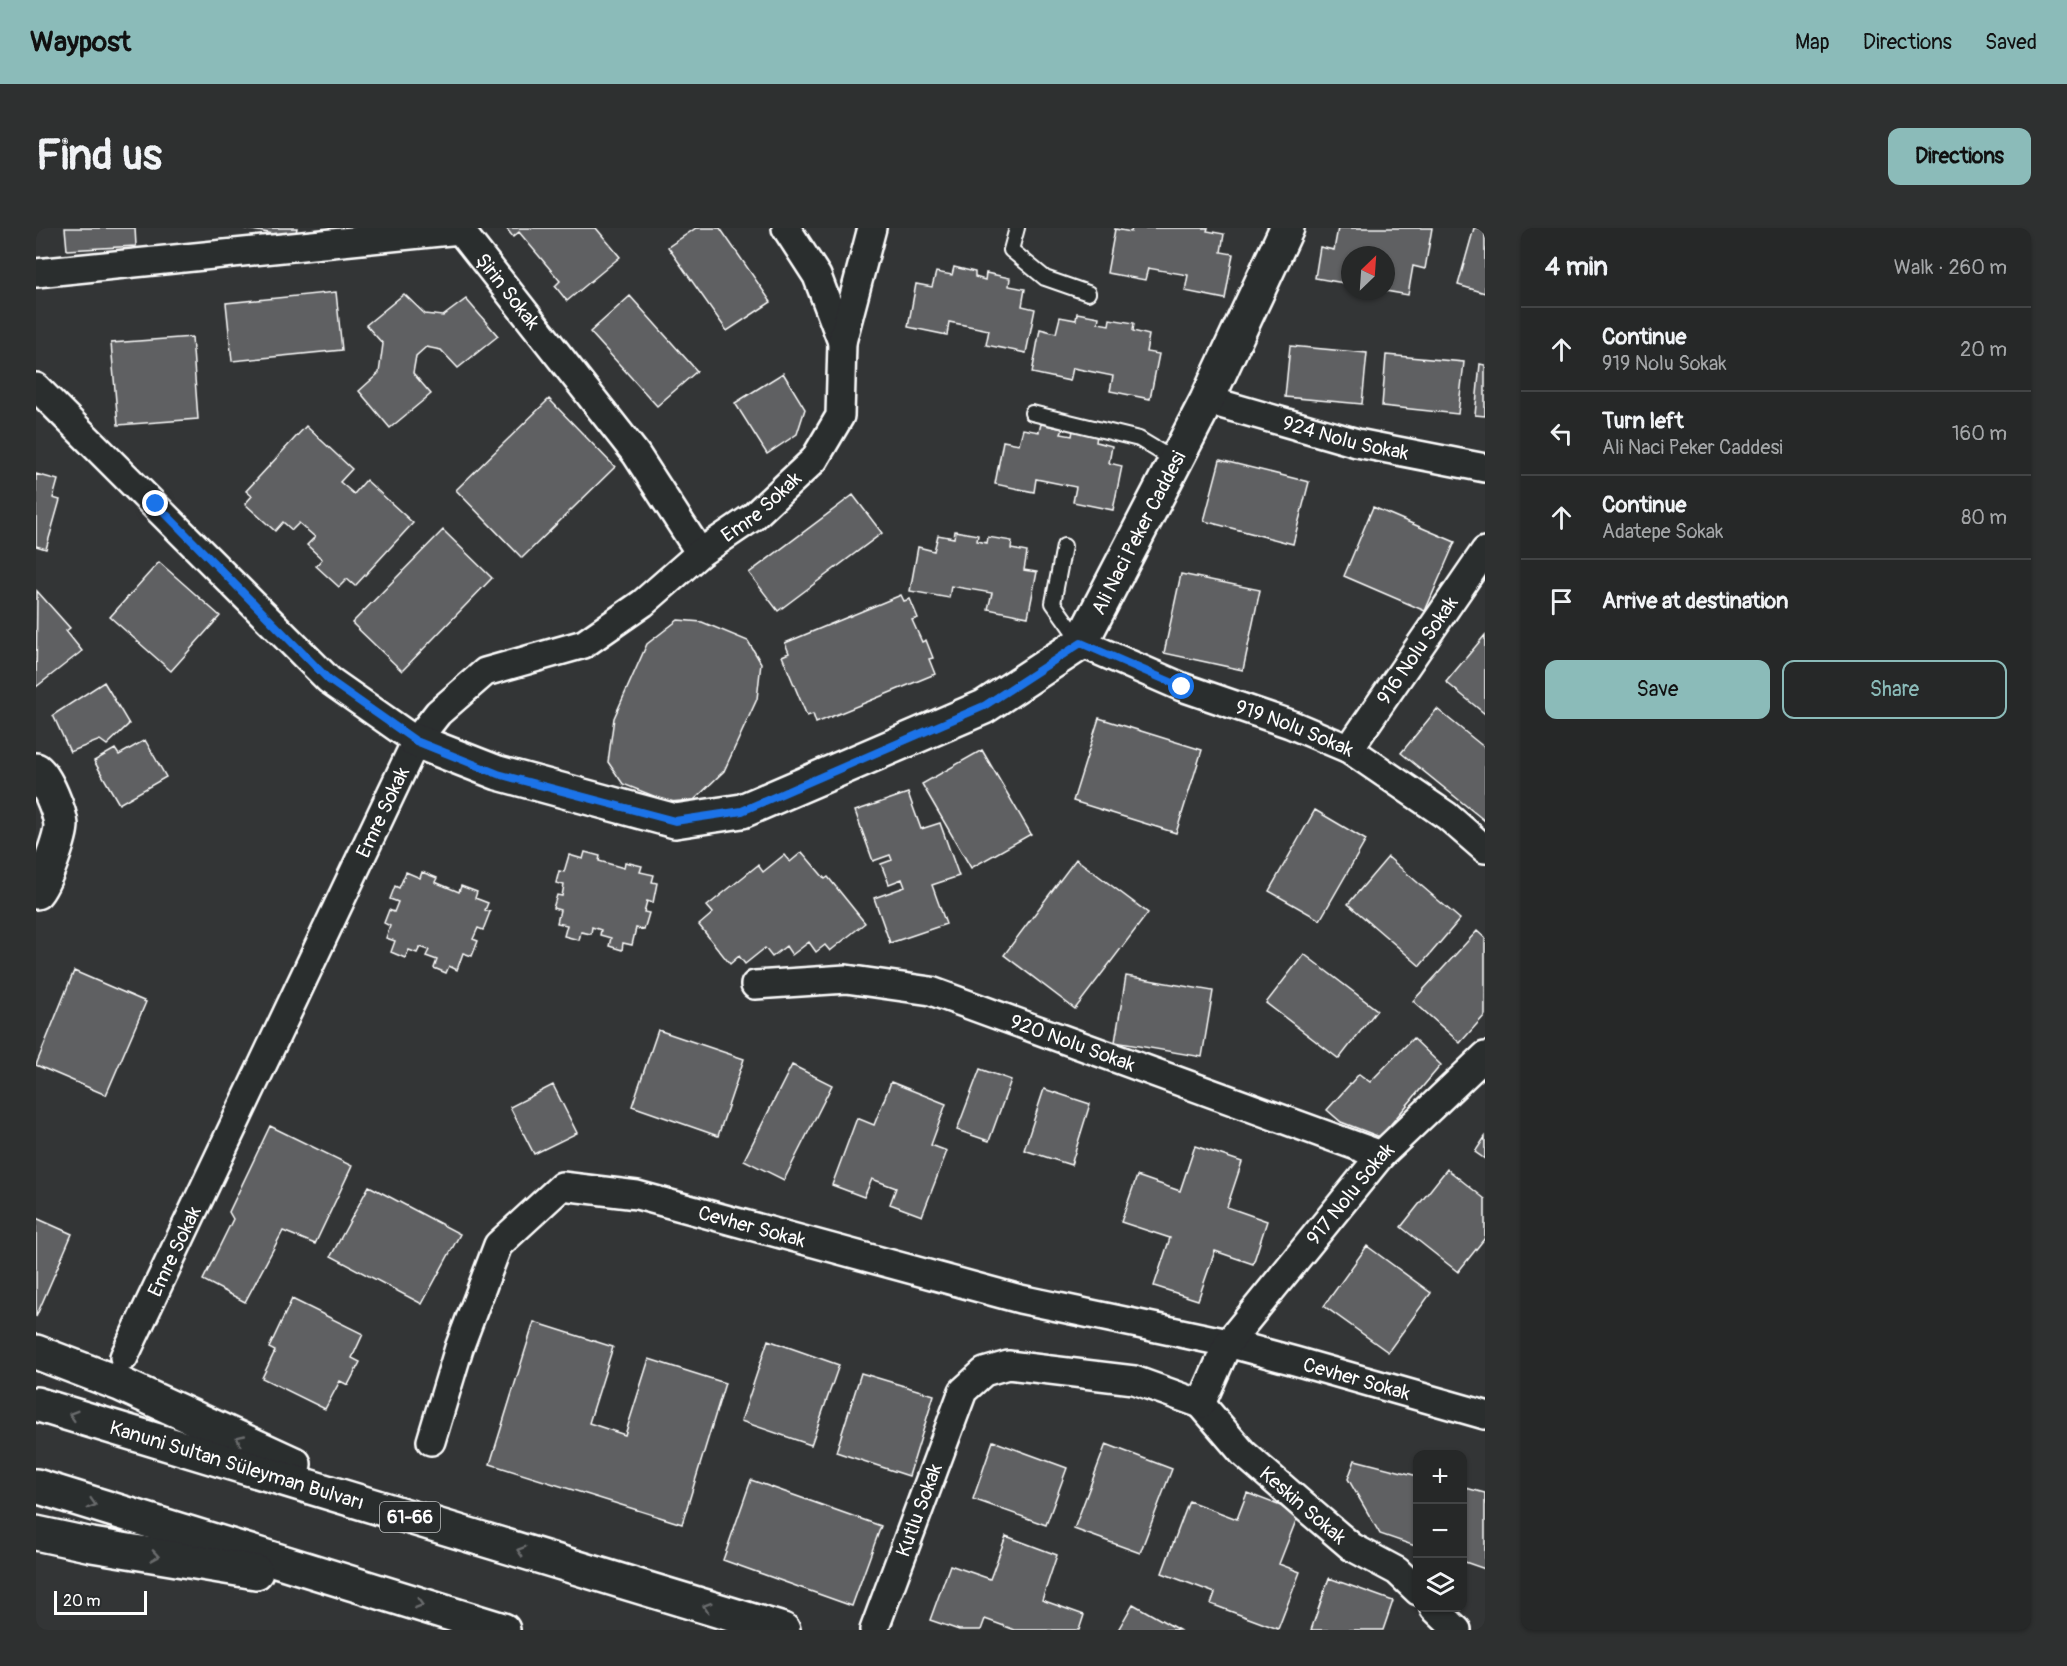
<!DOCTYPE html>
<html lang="en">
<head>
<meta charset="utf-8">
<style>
  body { margin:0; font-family:Pangolin,sans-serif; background:#2e3030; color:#f1f3f6 }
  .controls { position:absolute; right:18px; bottom:18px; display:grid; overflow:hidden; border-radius:12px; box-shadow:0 2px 4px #0004 }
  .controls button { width:54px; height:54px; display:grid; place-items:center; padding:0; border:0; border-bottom:2px solid #424445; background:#262828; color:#f1f3f6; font:30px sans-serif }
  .compass { position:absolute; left:1305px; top:18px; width:54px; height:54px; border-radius:50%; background:#262828; box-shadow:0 2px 4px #0004; rotate:25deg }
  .scale { position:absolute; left:18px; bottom:15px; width:93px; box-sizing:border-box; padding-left:6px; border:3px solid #fff; border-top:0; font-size:16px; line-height:21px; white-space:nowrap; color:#fff; -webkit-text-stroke:4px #2a2d2e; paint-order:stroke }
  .stop { position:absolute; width:18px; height:18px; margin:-14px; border:4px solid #1a73e8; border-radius:50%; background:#fff }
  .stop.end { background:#1a73e8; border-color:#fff; box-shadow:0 2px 6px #0008 }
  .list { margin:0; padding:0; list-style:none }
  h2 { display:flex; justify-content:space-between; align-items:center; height:78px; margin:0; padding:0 24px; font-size:26px }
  h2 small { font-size:20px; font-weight:400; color:#a4a6a8 }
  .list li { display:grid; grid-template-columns:39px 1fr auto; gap:18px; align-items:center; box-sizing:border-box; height:84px; padding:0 24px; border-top:2px solid #424445 }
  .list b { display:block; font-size:22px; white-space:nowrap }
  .list p { margin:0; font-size:20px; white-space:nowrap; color:#a4a6a8 }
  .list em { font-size:20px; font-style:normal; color:#a4a6a8 }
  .actions { display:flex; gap:12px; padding:18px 24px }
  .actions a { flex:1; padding:14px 0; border:2px solid #8bbbb9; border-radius:12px; text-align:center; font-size:21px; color:#8bbbb9 }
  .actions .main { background:#8bbbb9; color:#111 }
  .icon { flex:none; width:33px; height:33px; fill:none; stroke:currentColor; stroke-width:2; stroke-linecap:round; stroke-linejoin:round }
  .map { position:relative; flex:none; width:1449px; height:1402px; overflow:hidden; border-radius:12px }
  header { display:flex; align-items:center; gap:36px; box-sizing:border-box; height:84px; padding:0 30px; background:#8bbbb9; color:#111 }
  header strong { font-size:28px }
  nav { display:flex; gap:33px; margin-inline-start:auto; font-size:21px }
  .intro { display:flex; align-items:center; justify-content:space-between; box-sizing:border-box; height:144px; padding:0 36px }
  h1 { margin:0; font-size:42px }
  .button { padding:15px 27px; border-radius:12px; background:#8bbbb9; color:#111; font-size:21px; font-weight:700 }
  main { display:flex; gap:36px; padding:0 36px }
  aside { flex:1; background:#262828; border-radius:12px; box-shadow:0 2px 4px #0004 }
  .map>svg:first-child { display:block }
  .building { fill:#5f6162; stroke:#fff; stroke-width:1.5 }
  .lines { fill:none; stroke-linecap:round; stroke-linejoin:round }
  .lane-casing { stroke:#fff; stroke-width:18 }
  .street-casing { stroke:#fff; stroke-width:32 }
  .secondary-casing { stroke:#fff; stroke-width:38 }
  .primary-casing { stroke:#fff; stroke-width:38 }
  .lane { stroke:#2a2d2e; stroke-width:14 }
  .street { stroke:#2a2d2e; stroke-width:27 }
  .secondary { stroke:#2a2d2e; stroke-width:33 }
  .primary { stroke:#2a2d2e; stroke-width:33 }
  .oneway { stroke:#6a6c6d }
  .route { stroke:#1a73e8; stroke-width:8 }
  .labels { text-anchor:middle; stroke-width:6; stroke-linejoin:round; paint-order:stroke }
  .shield { fill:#2a2d2e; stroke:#bfc0c0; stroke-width:1.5 }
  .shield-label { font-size:18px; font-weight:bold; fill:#fff }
  .street-label { font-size:20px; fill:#fff; stroke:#2a2d2e }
</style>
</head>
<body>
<header>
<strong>Waypost</strong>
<nav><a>Map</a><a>Directions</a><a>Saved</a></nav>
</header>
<div class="intro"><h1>Find us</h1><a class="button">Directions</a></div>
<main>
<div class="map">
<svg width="1449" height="1402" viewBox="0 0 1449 1402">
  <rect width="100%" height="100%" fill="#333536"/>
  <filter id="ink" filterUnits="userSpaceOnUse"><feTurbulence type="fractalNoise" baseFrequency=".0167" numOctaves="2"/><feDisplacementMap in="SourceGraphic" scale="12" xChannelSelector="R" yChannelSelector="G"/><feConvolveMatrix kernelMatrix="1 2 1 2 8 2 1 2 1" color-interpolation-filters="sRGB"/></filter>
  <g filter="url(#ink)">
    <path class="building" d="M29 0H99L100 18 31 22Z
      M206 0H261L259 10Z
      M470 0H560L584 29 531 73 519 58 524 53 483 4 477 9Z
      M660 0H684L735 74 691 103 632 19Z
      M1096 0H1172L1171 3 1188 6 1185 24 1197 26 1189 71 1149 63 1152 47 1112 40 1109 52 1071 45 1079 1 1095 4Z
      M1302 0H1396L1389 41 1377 38 1372 67 1350 63V27H1314V56L1279 50 1284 19 1298 22Z
      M1438 0H1449V65L1422 57Z
      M918 39 939 44V49L949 52 950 45 974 50 973 58 989 61 986 78 999 81 990 125 950 117 953 102 913 94 911 107 872 99 880 56 896 59 900 44 916 47Z
      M300 64 306 122 196 133 190 75Z
      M368 66 389 86 407 88 430 71 462 108 422 140 405 122 390 119 380 128 377 145 395 166 354 200 323 163 343 145 347 116 330 97Z
      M594 68 661 143 621 178 554 104Z
      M1041 85 1063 89 1062 95 1073 97 1074 91 1098 95 1097 103 1113 107 1110 124 1123 126 1114 171 1074 163 1077 148 1037 140 1034 153 996 145 1004 101 1020 105 1024 89 1040 92Z
      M156 109 162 191 82 197 75 115Z
      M1254 118 1331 125 1326 176 1249 169Z
      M1350 127 1428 134 1422 186 1346 178Z
      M1444 136 1449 137V188L1439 187Z
      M747 145 769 181 761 206 731 226 699 175Z
      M513 171 579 239 486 330 420 262Z
      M1005 196 1027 201 1025 206 1036 208 1037 202 1061 207 1060 214 1076 218 1073 235 1086 238 1077 282 1037 274 1040 259 1000 251 998 264 959 256 967 213 983 216 987 201 1003 204Z
      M270 198 316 241 304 254 318 266 330 252 377 295 319 358 311 351 303 359 280 338 286 331 271 317 279 309 263 295 256 302 247 294 239 303 209 276 216 268 210 263Z
      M1184 232 1273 254 1257 316 1168 293Z
      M0 246 22 252 17 270 24 272 10 321 0 318Z
      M817 267 846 305 742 383 713 345Z
      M1337 279 1419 314 1389 383 1308 348Z
      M407 302 456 350 366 443 316 395Z
      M919 303 942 307 941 313 951 315 952 309 976 313 975 321 991 324 988 342 1001 344 992 389 952 381 956 365 915 358 913 370 874 363 882 319 898 323 902 307 918 310Z
      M123 334 184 388 135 443 74 389Z
      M1145 346 1224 362 1207 442 1128 425Z
      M1 363 34 400 30 403 46 423 0 459Z
      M865 367 868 373 874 371 882 390 876 392 886 414 890 412 897 430 893 431 899 446 780 495 777 486 771 488 746 428 753 425 749 415Z
      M642 392 666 394 712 413 725 435 721 471 688 543 658 572 633 574 587 556 572 534 578 490 611 416Z
      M1449 407V486L1410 454Z
      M68 454 93 496 71 517 64 512 34 524 17 487Z
      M1401 481 1449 520V593L1365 525Z
      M1063 490 1166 522 1140 605 1037 573Z
      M109 512 130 549 83 576 58 533 79 521 83 527Z
      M946 522 995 606 935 640 886 556Z
      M872 565 885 601 904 595 923 648 896 657 910 696 854 715 838 670 869 659 866 651 853 656 845 636 856 632 854 627 837 633 819 583Z
      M1279 582 1330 612 1284 692 1233 663Z
      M549 624 564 628 563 633 588 640 589 634 606 638 604 644 618 647 616 654 621 655 617 675 611 673 608 684 613 685 608 702 600 700 596 717 587 715 586 722 573 718 575 710 564 707 565 702 556 699 555 706 545 704 543 712 528 708 531 697 521 695 524 682 517 680 521 667 526 668 528 657 520 655 523 643 528 644 533 627 547 631Z
      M766 624 789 651 792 649 829 695 794 723 789 717 780 724 773 714 756 727 750 718 736 729 729 720 709 736 703 728 694 736 663 697 677 685 671 678 722 637 727 644 748 627 754 634Z
      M1352 629 1424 691 1384 738 1312 676Z
      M1040 631 1112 685 1039 781 968 727Z
      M370 644 384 650 386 644 401 650 399 654 423 664 425 658 441 664 439 670 452 675 449 682 454 684 447 702 442 700 437 711 442 713 436 728 427 725 421 742 413 738 410 745 398 740 401 732 390 728 393 722 384 719 381 725 373 722 369 730 355 724 359 713 350 710 354 698 348 695 353 682 358 684 362 674 354 671 359 658 363 660Z
      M1441 703 1449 710V787L1424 815 1377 773Z
      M1268 726 1341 782 1303 831 1230 775Z
      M38 743 110 774 70 867 0 837Z
      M1090 748 1177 763 1166 829 1079 814Z
      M622 802 708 831 682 908 596 878Z
      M1377 810 1405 837 1344 909 1305 894 1291 882 1323 846 1334 854Z
      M756 837 796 857 748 952 708 932Z
      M944 841 975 852 953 913 921 902Z
      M855 854 910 876 895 917 911 923 886 988 854 976 860 960 836 951 828 969 796 957 821 890 838 897Z
      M517 857 541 905 498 926 474 879Z
      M1008 861 1054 876 1035 937 988 922Z
      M234 898 316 938 279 1016 247 1003 209 1074 167 1052 197 991 193 984Z
      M1449 909V931L1439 924Z
      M1159 918 1206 934 1191 979 1231 993 1217 1036 1179 1023 1162 1072 1118 1058 1134 1010 1085 994 1101 948 1144 963Z
      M1411 941 1449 971V1010L1422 1044 1365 999Z
      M333 958 424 1006 386 1076 295 1028Z
      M0 990 36 1006 0 1089Z
      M1331 1018 1395 1065 1352 1124 1288 1078Z
      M256 1071 327 1106 316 1130 324 1134 312 1157 304 1153 289 1181 226 1150 239 1123 233 1120Z
      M498 1094 577 1119 553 1195 589 1207 613 1131 689 1155 646 1296 454 1236Z
      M732 1112 803 1137 775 1217 705 1193Z
      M825 1145 898 1167 873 1248 800 1224Z
      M957 1213 1031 1240 1010 1297 937 1271Z
      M1070 1216 1136 1241 1104 1325 1038 1301Z
      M1319 1232 1382 1248V1319L1344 1306 1312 1251Z
      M715 1252 845 1298 816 1378 687 1332Z
      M1426 1259 1449 1265V1341L1426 1333Z
      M1211 1265 1263 1285 1243 1336 1264 1344 1242 1401 1175 1376 1179 1365 1126 1345 1153 1273 1201 1291Z
      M970 1308 1021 1327 1006 1372 1048 1387 1043 1402H979L949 1391 945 1402H923L894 1392 914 1337 954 1351Z
      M1293 1350 1357 1373 1347 1402H1275Z
      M1097 1376 1143 1402H1082Z"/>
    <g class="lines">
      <g class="lane-casing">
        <path id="lane" d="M981 0 975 22 1009 50 1052 65
          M996 185 1103 211 1138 232
          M1028 318 1017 375 1044 413"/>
      </g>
      <g class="street-casing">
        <g id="street">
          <path d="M750 0 781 48 806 114"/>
          <path id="s1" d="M0 45 424 2 600 226 664 325"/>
          <path d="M0 159 293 452 380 513"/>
          <path id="s2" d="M1171 172 1321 215 1449 240"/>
          <path id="s3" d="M1045 415 1146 459 1254 496 1313 521 1411 588 1449 621"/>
          <path id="s4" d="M1313 521 1449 323"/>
          <path id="s5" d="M719 757 810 751 895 763 1345 927"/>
          <path id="s6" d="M88 1129 380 513 402 485 449 444 548 416 607 375 664 325 717 289 778 232 804 188 806 114 836 0"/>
          <path id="s7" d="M1165 1176 1207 1225 1269 1279 1316 1319 1361 1343 1382 1363"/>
          <path id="s8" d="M395 1213 423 1120 462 1017 526 958 601 967 984 1071 1192 1115 1259 1133 1449 1187"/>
          <path d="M1398 1380 1421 1402"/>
          <path id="s9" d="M838 1402 927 1163 948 1144 972 1137 1098 1152 1165 1176 1192 1115 1345 927 1449 828"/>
        </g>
      </g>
      <g class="secondary-casing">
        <g id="secondary">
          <path id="s10" d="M380 513 462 545 639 593 706 583 948 479 1045 415 1171 172 1251 0"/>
          <path d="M0 542C10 549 24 584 25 597 25 609 8 656 0 664"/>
        </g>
      </g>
      <g class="primary-casing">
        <g id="primary">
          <path d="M0 1124 84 1156 258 1236"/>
          <path id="s11" d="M0 1176 747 1402"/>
          <path d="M0 1258 467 1402"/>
          <path d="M0 1305 56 1317 220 1344"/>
        </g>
      </g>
      <use href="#lane" class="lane"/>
      <use href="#street" class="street"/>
      <use href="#secondary" class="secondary"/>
      <use href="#primary" class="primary"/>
    </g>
    <defs><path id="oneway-chevron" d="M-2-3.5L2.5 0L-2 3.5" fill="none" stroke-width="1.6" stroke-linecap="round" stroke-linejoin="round" transform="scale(1.5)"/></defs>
    <g class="oneway">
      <use href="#oneway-chevron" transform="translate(37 1187) rotate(-163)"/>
      <use href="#oneway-chevron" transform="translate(204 1211) rotate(-155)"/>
      <use href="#oneway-chevron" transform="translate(56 1276) rotate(17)"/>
      <use href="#oneway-chevron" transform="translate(485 1323) rotate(-163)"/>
      <use href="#oneway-chevron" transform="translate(119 1328) rotate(9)"/>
      <use href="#oneway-chevron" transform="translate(383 1376) rotate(17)"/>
      <use href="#oneway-chevron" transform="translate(671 1379) rotate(-163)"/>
    </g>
  </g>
  <g class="lines" filter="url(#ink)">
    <path class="route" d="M120 276 293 452 380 513 462 546 639 593 706 583 948 478 1045 415 1146 459"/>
  </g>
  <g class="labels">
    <rect class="shield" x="344" y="1274" width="60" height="30" rx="4.5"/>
    <g class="shield-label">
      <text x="374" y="1295">61-66</text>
    </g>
    <g class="street-label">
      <text dy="7" stroke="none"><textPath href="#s1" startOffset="504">Şirin Sokak</textPath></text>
      <text dy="7" stroke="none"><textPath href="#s2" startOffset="144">924 Nolu Sokak</textPath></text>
      <text dy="7" stroke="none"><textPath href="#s6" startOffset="1107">Emre Sokak</textPath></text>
      <text dy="7" stroke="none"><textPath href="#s10" startOffset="843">Ali Naci Peker Caddesi</textPath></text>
      <text dy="7" stroke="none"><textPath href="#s4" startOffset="120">916 Nolu Sokak</textPath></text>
      <text dy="7" stroke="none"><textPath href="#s3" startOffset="230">919 Nolu Sokak</textPath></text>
      <text dy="7" stroke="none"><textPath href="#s6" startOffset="603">Emre Sokak</textPath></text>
      <text dy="7" stroke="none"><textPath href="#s5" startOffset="328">920 Nolu Sokak</textPath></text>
      <text dy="7" stroke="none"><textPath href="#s9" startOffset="766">917 Nolu Sokak</textPath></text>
      <text dy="7" stroke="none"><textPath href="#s8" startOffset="489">Cevher Sokak</textPath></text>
      <text dy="7" stroke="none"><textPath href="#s6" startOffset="117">Emre Sokak</textPath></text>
      <text dy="7" stroke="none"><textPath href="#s8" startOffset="1113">Cevher Sokak</textPath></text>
      <text dy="7" stroke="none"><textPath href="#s11" startOffset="210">Kanuni Sultan Süleyman Bulvarı</textPath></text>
      <text dy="7" stroke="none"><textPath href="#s7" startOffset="144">Keskin Sokak</textPath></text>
      <text dy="7" stroke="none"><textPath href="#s9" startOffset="128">Kutlu Sokak</textPath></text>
    </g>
  </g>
</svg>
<div class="controls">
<button>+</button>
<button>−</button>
<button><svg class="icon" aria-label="layers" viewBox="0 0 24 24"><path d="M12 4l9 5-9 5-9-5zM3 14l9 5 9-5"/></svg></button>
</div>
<svg class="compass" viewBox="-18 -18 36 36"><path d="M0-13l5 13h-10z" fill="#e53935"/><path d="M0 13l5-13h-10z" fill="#a4a6a8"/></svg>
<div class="scale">20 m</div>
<div class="stop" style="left:1146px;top:459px"></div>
<div class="stop end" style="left:120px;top:276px"></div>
</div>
<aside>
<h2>4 min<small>Walk · 260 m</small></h2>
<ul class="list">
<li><svg class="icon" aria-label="ahead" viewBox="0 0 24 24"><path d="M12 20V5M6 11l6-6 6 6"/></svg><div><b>Continue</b><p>919 Nolu Sokak</p></div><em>20 m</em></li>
<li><svg class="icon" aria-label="left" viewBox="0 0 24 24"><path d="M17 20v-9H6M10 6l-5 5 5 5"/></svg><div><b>Turn left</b><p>Ali Naci Peker Caddesi</p></div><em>160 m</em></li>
<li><svg class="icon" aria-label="ahead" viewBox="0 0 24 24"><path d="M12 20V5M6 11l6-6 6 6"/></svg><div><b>Continue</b><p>Adatepe Sokak</p></div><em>80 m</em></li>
<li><svg class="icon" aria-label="arrive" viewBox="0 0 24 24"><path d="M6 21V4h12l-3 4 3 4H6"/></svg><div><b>Arrive at destination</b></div></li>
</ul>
<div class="actions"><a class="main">Save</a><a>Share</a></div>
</aside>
</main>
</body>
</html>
